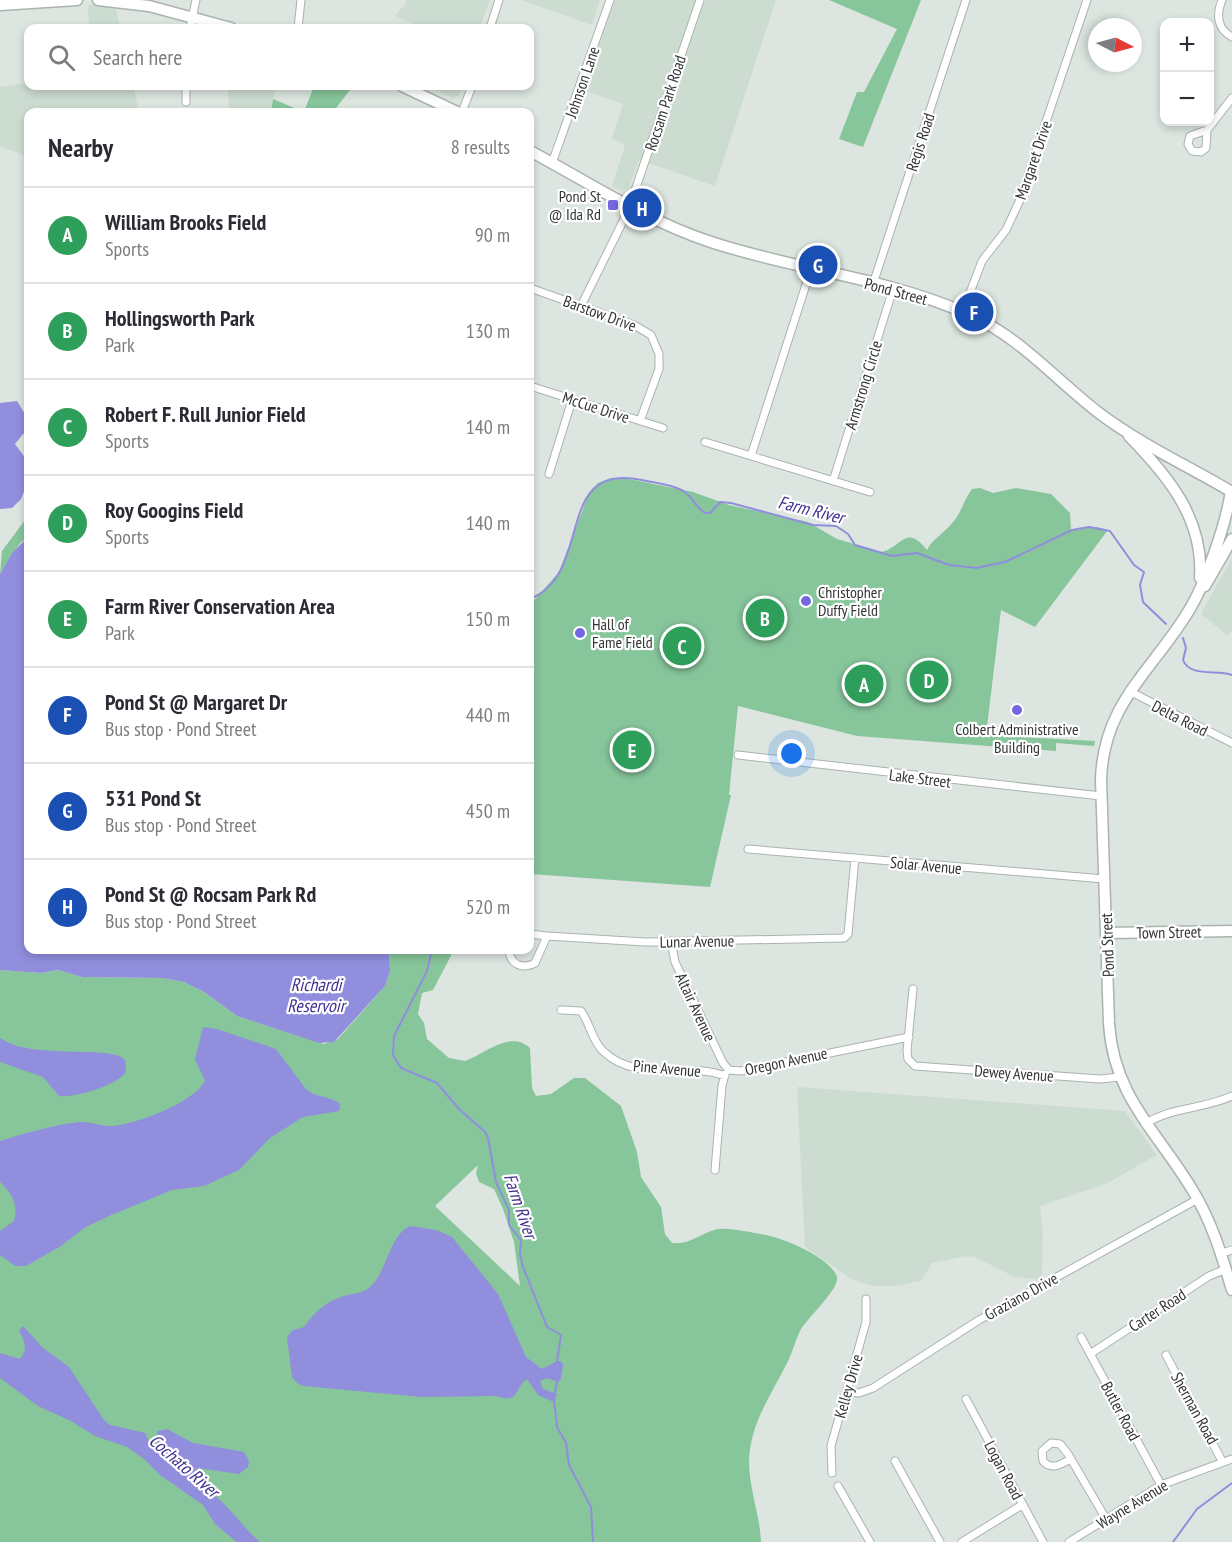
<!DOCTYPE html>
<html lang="en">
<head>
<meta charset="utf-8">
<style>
  body { margin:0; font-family:"PT Sans Narrow",sans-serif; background:#f2f2f3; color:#2b2b33 }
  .controls { position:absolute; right:18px; top:18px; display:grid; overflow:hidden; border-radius:12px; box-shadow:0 3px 9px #0003 }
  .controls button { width:54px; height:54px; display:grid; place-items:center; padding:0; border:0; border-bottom:2px solid #e1e1e2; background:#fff; color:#2b2b33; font:30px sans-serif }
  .compass { position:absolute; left:1088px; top:18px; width:54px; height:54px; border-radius:50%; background:#fff; box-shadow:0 3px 9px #0003; rotate:96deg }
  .you { position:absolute; left:792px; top:754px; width:21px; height:21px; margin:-15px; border:4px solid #fff; border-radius:50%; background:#1a73e8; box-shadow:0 0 0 9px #1a73e833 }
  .badge { display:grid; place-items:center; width:39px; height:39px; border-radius:50%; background:#0b8043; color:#fff; font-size:20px; font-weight:700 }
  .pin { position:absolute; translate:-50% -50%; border:3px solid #fff; box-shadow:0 2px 6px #0006 }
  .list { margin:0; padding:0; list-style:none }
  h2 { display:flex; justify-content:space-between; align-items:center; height:78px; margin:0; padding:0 24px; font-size:26px }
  h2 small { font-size:20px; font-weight:400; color:#7c7c81 }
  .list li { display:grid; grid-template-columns:39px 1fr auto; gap:18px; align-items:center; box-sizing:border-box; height:96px; padding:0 24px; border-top:2px solid #e1e1e2 }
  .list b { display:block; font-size:22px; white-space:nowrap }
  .list p { margin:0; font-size:20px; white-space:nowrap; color:#7c7c81 }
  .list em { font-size:20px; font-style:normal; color:#7c7c81 }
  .icon { flex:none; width:33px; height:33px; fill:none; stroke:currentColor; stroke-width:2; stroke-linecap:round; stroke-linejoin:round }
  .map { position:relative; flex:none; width:1232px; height:1542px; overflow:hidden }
  .search { position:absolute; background:#fff; box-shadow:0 3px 9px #0003; left:24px; top:24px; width:510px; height:66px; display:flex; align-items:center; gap:15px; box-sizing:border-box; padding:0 21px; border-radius:12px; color:#7c7c81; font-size:22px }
  .panel { position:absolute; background:#fff; box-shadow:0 3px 9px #0003; left:24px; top:108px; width:510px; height:846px; border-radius:12px }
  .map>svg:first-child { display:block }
  .built { fill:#ccdcd1 }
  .green { fill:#87c59b; fill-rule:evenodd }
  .water { fill:#918ede }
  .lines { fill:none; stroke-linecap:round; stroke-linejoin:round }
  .stream { stroke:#918ede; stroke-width:2 }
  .street-casing { stroke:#abb3ad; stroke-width:9 }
  .secondary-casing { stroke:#abb3ad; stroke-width:13 }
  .street { stroke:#fff; stroke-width:7 }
  .secondary { stroke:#fff; stroke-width:10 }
  .poi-dot { fill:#7467e1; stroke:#fff; stroke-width:2 }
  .labels { text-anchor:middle; stroke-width:4.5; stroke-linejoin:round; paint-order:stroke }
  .street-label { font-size:16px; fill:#323533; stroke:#fff }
  .poi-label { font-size:16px; fill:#323533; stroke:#fff; text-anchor:start }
  .water-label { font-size:18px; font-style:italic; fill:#40328f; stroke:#fff }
</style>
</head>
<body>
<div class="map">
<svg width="1232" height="1542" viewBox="0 0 1232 1542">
  <rect width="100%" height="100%" fill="#dce5df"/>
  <path class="built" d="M406 0H490L480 28H422L395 16 406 3Z
    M521 0H600L592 25Z
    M613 0H776L715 186 639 160 629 187 621 190 612 186 625 145 612 138 623 104 583 90Z
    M88 5H115L120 28H89Z
    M27 52 28 86H133L139 112H28V157L0 146V87L26 83Z
    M228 86H275L271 112H229Z
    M427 86H462L459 95 453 98Z
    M1232 558V631L1227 635 1201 614Z
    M797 1087 1125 1111 1157 1155 1106 1184 1040 1206 1043 1231 1042 1274 1039 1279 1015 1277 975 1257 966 1256 932 1263 921 1281 895 1286H873L853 1280 805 1247Z"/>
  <path class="green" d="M829 0H921L863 147 839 139 857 92H864L897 29Z
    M314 86H353L333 112H271L273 99 304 112Z
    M611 478H624L693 492 729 505 808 522 837 539 882 552C903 546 906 524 927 550 933 538 945 533 953 522 962 512 964 499 972 489L980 488 993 493 1016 488 1051 494 1070 513 1071 530 1097 527 1108 530 1035 627 1001 610 986 735 1095 741 1094 746 1056 743V751L857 736 738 706 729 795H731L710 887 530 874V605L559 572 589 493 598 483Z
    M28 516V537L20 543 0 574 2 551Z
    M389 950H454L433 990 422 993 418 1014 424 1023 427 1039 449 1058 465 1061C486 1053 510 1030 530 1048L532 1088 536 1096 551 1094 574 1078H585L621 1106 637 1152 641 1177 661 1207 665 1234 672 1243C691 1245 701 1232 719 1229 731 1228 748 1232 760 1234 779 1236 831 1257 837 1277 840 1289 806 1319 800 1331 795 1341 793 1351 788 1361 772 1394 750 1423 749 1461 749 1489 760 1515 761 1542H0V970L41 973 58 970 82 977 162 978 184 982 204 992 237 1016 324 1044 338 1039 385 986 390 971ZM478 1165 476 1173 479 1182 494 1189 503 1209 514 1242 520 1286 435 1206Z"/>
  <path class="water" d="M17 401 28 419V432L23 434 15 444 26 459 25 489 21 499 12 508 0 509V403Z
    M28 537V950H389L390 971 385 986 334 1042 319 1043 237 1016 204 992 184 982 162 978 82 977 58 970 41 973 0 970V574L13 552Z
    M203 1027 217 1029 276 1049 306 1089C315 1098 329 1095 340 1104L339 1111 303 1117 270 1138 239 1170 204 1186 172 1190 111 1215 84 1228 61 1246 26 1266H15L0 1255V1231L14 1221C19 1205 11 1192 0 1182V1141C26 1133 53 1125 80 1122 91 1121 101 1127 112 1126 137 1124 193 1103 205 1081L195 1059Z
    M0 1038C33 1061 112 1044 125 1060L126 1071C120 1085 74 1098 59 1096L43 1077 0 1062Z
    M410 1226 436 1230 452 1237 498 1294 526 1357 542 1369 557 1361H561L563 1365 561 1379 558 1382 547 1378 540 1381 543 1389 557 1394 554 1402 538 1395 527 1379C513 1389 521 1404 495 1396L421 1397 304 1386 298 1384 292 1377 287 1337 293 1330 304 1327C314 1313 326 1301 344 1296 355 1293 364 1294 373 1284 387 1269 390 1235 410 1226Z
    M23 1326 43 1348 69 1367 104 1420 110 1425 145 1433 153 1449 157 1446V1431L167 1429 193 1443 244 1452 249 1461 248 1467 239 1474 198 1468 195 1472 202 1489C221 1493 242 1528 260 1542H237L233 1539 215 1524 203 1505 160 1475 144 1459 127 1447 95 1436 71 1421 38 1406 0 1378V1353L20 1359C28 1350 25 1340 19 1331Z"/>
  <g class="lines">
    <path class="stream" d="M530 599C595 573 552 461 642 480 655 483 676 485 686 493 694 499 696 508 705 513H710L720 502 731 503 813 525 836 526 848 534 855 545 892 556 917 553 949 565 976 568 1005 562 1072 530 1089 527 1110 531 1134 565 1144 572 1140 585 1143 602 1166 624
      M1183 638 1186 648 1183 660C1190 678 1218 669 1232 675
      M432 950 427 971 394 1036 393 1055 401 1068 437 1083 459 1109 485 1132 488 1138 496 1182 509 1210V1225L521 1240 520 1254 523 1267 547 1327 561 1335 557 1361
      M555 1394 557 1379
      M554 1400 557 1427 566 1443 569 1465 591 1507 593 1542
      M1173 1542 1197 1509 1232 1483"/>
    <g class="street-casing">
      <path id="street" d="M1222 0C1216 15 1217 29 1232 37
        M190 28 196 0
        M298 28 301 0
        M490 28 499 0
        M186 102V86
        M462 112 472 86
        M1207 130 1206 148 1201 152 1192 151 1188 144 1190 136Z
        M1207 130 1232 98
        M552 163 610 0
        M873 284 966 0
        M530 288 634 325 651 335 659 354V369L640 421
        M581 306 628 211 700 0
        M963 311 982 261 1006 230 1019 202 1087 0
        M530 386 663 428
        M705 442 870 492
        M751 456 811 269
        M549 474 572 400
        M833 481 893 289
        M1129 691 1232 743
        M738 755 1101 796
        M748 849 1104 879
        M547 936 645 942 844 938 848 934 855 858
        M671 941 675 962 723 1063 729 1070
        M509 950C510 964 522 970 535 963L547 936 530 934
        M913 989 907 1051 908 1059 915 1066 1100 1079 1120 1077
        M561 1010 581 1011C590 1023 592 1041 603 1051 637 1084 686 1061 725 1076
        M729 1070 741 1071 909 1037
        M1145 1124C1171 1107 1204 1109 1232 1096
        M715 1170 722 1086 725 1074
        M1221 1253 1232 1250
        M1081 1337 1161 1485
        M1090 1354 1209 1276 1226 1269
        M1166 1355 1222 1461
        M846 1392 859 1393 873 1388 979 1320 1198 1199
        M966 1399 1043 1542
        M1071 1459C1061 1464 1052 1471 1043 1461L1042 1451 1051 1443 1060 1444 1068 1454 1106 1519
        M895 1461 940 1542
        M832 1473 831 1446 866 1322V1299
        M838 1486 870 1542
        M962 1542 1022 1505
        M1069 1542 1161 1485 1232 1459"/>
    </g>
    <g class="secondary-casing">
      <path id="secondary" d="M98 0 149 6 231 28
        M0 5 77 0
        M402 86 457 112
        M530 151C588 182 645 220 708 241 793 270 887 277 970 315 1020 337 1056 380 1099 413 1140 444 1188 466 1232 492
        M1129 436C1168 476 1204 519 1200 578
        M1231 491C1226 524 1205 585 1188 612 1152 671 1103 704 1101 780L1109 1024C1114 1098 1158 1132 1193 1191 1212 1222 1222 1256 1232 1290
        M1205 586 1232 539
        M1107 933 1232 931"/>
    </g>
    <use href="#street" class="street"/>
    <use href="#secondary" class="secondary"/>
  </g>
  <g class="poi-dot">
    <rect x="607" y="199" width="12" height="12" rx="3"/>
    <circle cx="806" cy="601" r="6"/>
    <circle cx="580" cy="633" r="6"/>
    <circle cx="1017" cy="710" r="6"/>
  </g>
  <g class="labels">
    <g class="street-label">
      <text transform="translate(582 82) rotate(-71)" y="6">Johnson Lane</text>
      <text transform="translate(665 103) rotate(-72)" y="6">Rocsam Park Road</text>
      <text transform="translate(920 142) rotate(-72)" y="6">Regis Road</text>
      <text transform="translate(1033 160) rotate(-71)" y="6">Margaret Drive</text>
      <text transform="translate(896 291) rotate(15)" y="6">Pond Street</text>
      <text transform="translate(600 313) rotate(20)" y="6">Barstow Drive</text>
      <text transform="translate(863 385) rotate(-73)" y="6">Armstrong Circle</text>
      <text transform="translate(596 407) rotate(18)" y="6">McCue Drive</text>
      <text transform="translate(1180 718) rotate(27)" y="6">Delta Road</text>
      <text transform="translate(920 778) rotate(7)" y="6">Lake Street</text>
      <text transform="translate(926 865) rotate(5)" y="6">Solar Avenue</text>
      <text transform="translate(1169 932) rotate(-1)" y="6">Town Street</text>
      <text transform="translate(697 941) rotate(-1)" y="6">Lunar Avenue</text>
      <text transform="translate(1107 945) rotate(-92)" y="6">Pond Street</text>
      <text transform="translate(696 1007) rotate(65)" y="6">Altair Avenue</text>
      <text transform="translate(786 1061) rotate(-12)" y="6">Oregon Avenue</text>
      <text transform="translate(667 1068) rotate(5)" y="6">Pine Avenue</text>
      <text transform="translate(1014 1073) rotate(4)" y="6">Dewey Avenue</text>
      <text transform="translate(1021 1296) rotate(-29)" y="6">Graziano Drive</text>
      <text transform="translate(1157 1310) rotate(-33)" y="6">Carter Road</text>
      <text transform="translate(848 1386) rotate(-74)" y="6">Kelley Drive</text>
      <text transform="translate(1195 1408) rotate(61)" y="6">Sherman Road</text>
      <text transform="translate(1121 1411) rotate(62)" y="6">Butler Road</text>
      <text transform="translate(1004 1470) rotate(62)" y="6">Logan Road</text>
      <text transform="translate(1132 1504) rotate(-31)" y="6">Wayne Avenue</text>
    </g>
    <g class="poi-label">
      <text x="601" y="202" text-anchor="end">Pond St<tspan x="601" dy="18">@ Ida Rd</tspan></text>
      <text x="818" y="598">Christopher<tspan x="818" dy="18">Duffy Field</tspan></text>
      <text x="592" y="630">Hall of<tspan x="592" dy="18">Fame Field</tspan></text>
      <text x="1017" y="735" text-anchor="middle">Colbert Administrative<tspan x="1017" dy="18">Building</tspan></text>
    </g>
    <g class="water-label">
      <text transform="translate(811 510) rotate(14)" y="6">Farm River</text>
      <text x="316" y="991">Richardi<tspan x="316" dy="21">Reservoir</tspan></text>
      <text transform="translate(520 1206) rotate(71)" y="6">Farm River</text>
      <text transform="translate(184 1466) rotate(41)" y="6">Cochato River</text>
    </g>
  </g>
</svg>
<div class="controls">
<button>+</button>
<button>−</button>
</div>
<svg class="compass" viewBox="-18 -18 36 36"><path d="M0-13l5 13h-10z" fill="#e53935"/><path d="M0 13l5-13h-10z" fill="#7c7c81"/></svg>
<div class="you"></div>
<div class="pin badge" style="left:864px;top:684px;background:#2e9e5b">A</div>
<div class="pin badge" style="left:765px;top:618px;background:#2e9e5b">B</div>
<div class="pin badge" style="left:682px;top:646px;background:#2e9e5b">C</div>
<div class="pin badge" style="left:929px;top:680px;background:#2e9e5b">D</div>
<div class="pin badge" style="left:632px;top:750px;background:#2e9e5b">E</div>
<div class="pin badge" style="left:974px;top:312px;background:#1a4fb4">F</div>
<div class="pin badge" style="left:818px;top:265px;background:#1a4fb4">G</div>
<div class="pin badge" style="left:642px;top:208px;background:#1a4fb4">H</div>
<div class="search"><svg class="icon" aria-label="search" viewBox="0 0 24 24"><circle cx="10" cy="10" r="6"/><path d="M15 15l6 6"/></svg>Search here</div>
<section class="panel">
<h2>Nearby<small>8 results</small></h2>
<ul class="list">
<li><span class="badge" style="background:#2e9e5b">A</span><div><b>William Brooks Field</b><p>Sports</p></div><em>90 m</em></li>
<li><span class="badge" style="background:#2e9e5b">B</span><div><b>Hollingsworth Park</b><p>Park</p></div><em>130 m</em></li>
<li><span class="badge" style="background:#2e9e5b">C</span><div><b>Robert F. Rull Junior Field</b><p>Sports</p></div><em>140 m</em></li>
<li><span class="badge" style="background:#2e9e5b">D</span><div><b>Roy Googins Field</b><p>Sports</p></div><em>140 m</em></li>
<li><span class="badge" style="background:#2e9e5b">E</span><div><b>Farm River Conservation Area</b><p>Park</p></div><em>150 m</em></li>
<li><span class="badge" style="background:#1a4fb4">F</span><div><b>Pond St @ Margaret Dr</b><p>Bus stop · Pond Street</p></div><em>440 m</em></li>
<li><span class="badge" style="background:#1a4fb4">G</span><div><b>531 Pond St</b><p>Bus stop · Pond Street</p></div><em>450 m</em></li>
<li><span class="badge" style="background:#1a4fb4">H</span><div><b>Pond St @ Rocsam Park Rd</b><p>Bus stop · Pond Street</p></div><em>520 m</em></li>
</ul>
</section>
</div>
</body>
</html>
